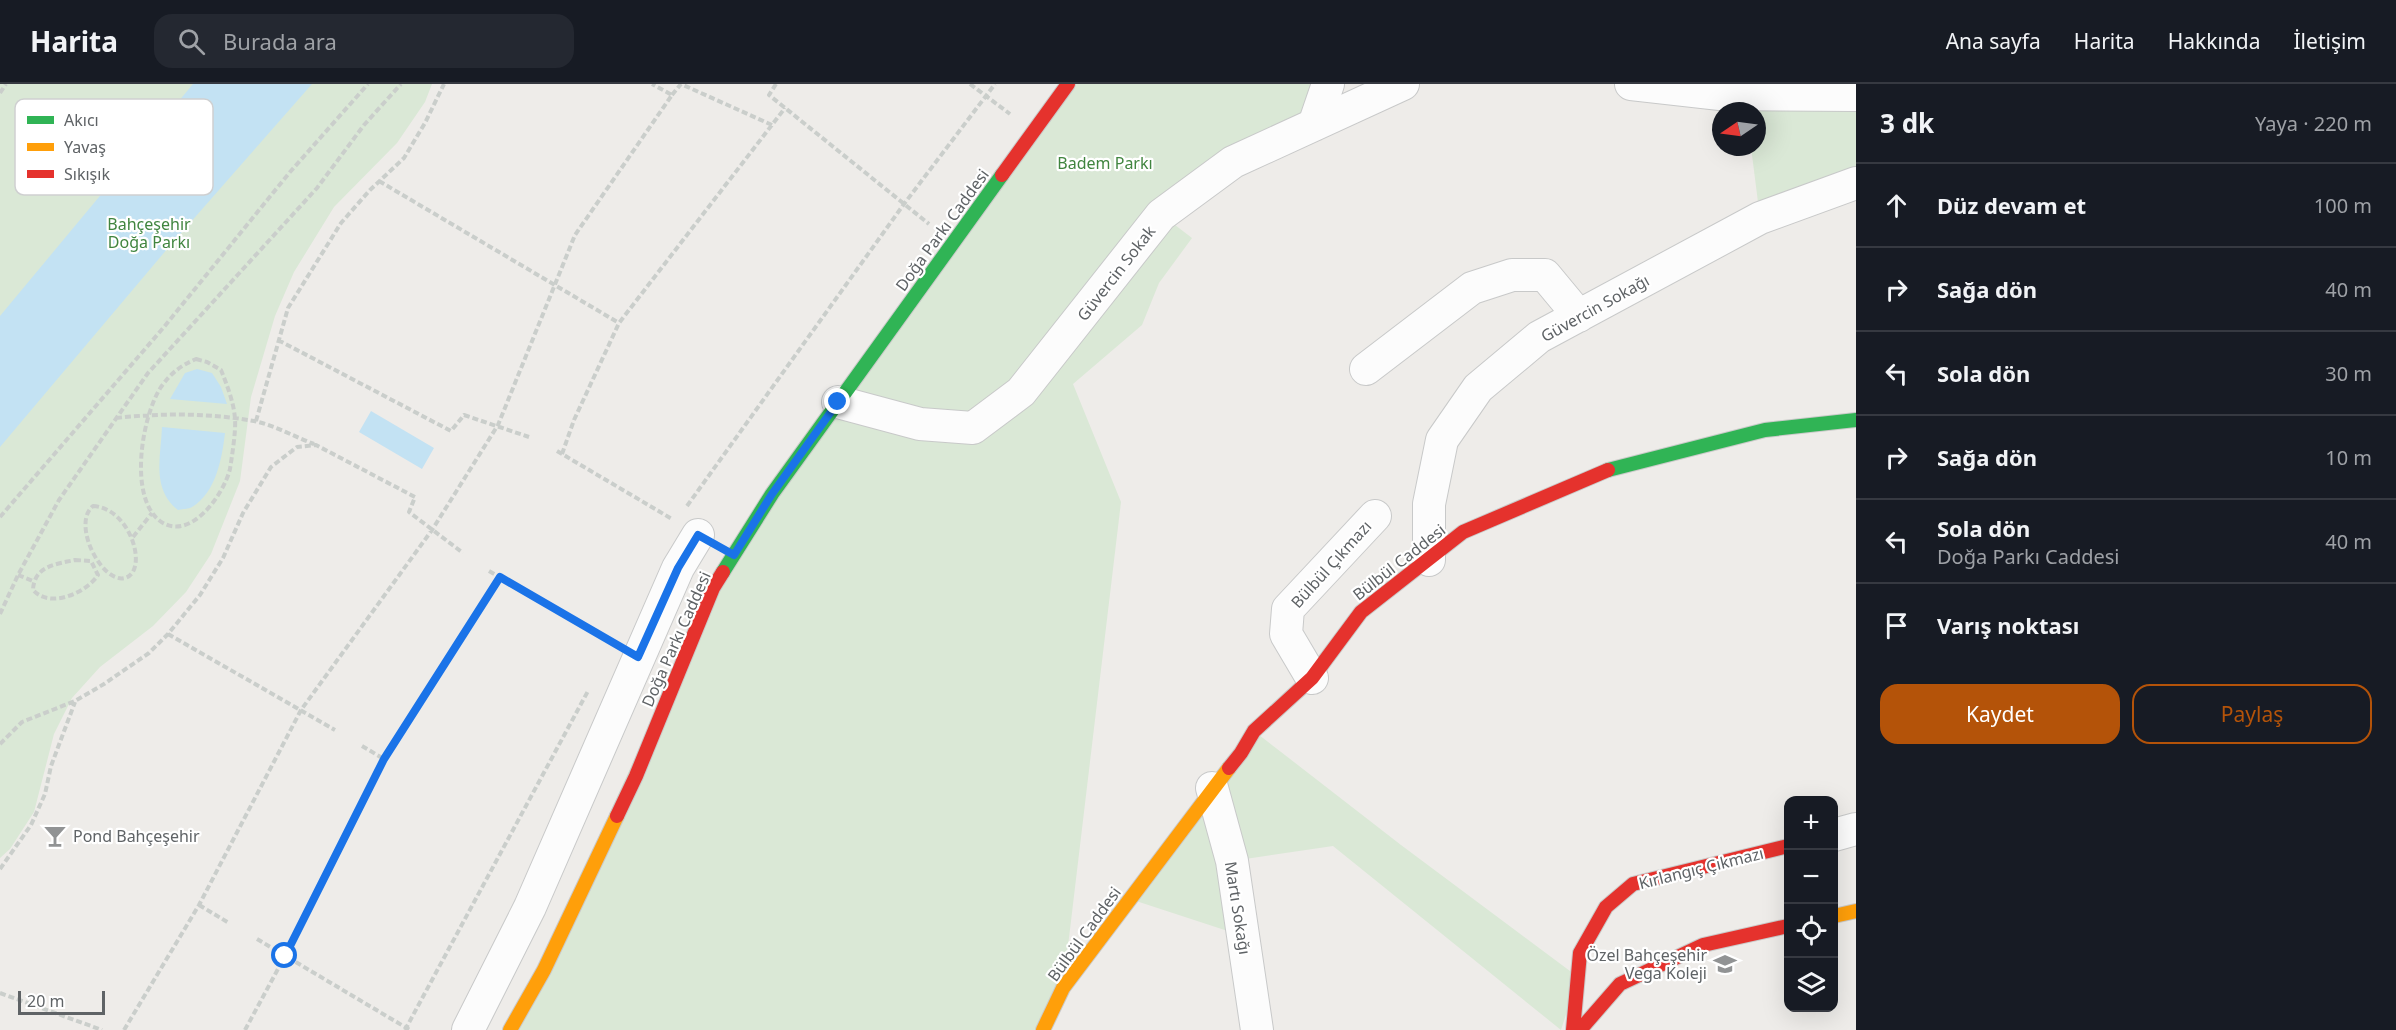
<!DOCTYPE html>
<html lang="tr">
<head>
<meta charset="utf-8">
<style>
  body { margin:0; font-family:"Noto Sans",sans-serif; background:#242831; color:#f1f3f6 }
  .controls { position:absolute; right:18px; bottom:18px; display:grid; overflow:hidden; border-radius:12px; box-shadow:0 6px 24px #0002 }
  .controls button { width:54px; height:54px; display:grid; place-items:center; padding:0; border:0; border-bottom:2px solid #363941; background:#171b24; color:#f1f3f6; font:30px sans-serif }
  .compass { position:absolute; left:1712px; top:18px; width:54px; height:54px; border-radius:50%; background:#171b24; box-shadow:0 6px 24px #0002; rotate:257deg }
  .scale { position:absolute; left:18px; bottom:15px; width:87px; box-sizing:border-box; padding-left:6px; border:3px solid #5f6366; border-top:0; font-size:16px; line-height:21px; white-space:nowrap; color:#5f6366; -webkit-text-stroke:4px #fff; paint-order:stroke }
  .stop { position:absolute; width:18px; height:18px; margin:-14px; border:4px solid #1a73e8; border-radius:50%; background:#fff }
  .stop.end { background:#1a73e8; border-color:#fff; box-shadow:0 2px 6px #0008 }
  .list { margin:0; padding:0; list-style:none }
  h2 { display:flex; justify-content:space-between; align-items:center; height:78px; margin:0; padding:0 24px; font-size:26px }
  h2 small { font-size:20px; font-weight:400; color:#9ea1a6 }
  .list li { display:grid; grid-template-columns:39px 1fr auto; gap:18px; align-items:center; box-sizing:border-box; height:84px; padding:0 24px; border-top:2px solid #363941 }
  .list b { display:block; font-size:22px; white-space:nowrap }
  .list p { margin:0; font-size:20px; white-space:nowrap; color:#9ea1a6 }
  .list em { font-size:20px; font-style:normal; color:#9ea1a6 }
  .actions { display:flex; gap:12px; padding:18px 24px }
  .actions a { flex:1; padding:14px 0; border:2px solid #b45309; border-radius:18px; text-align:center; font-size:21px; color:#b45309 }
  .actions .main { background:#b45309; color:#fff }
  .icon { flex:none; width:33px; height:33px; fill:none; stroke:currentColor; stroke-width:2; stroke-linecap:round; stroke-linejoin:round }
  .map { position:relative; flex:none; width:1856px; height:946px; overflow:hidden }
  header { display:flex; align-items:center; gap:36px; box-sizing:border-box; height:84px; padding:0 30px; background:#171b24; border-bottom:2px solid #363941 }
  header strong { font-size:28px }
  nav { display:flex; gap:33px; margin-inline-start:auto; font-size:21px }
  .search { width:420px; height:54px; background:#242831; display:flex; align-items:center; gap:15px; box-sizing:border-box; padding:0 21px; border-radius:18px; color:#9ea1a6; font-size:22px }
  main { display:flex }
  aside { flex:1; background:#171b24 }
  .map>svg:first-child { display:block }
  .green { fill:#dae8d6 }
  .water { fill:#c3e2f3 }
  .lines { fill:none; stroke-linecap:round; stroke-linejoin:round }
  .street-casing { stroke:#c8c9c9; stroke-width:34 }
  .fast-casing { stroke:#cacac9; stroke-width:16 }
  .slow-casing { stroke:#cacac9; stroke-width:16 }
  .jam-casing { stroke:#cacac9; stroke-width:16 }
  .path { stroke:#cacecb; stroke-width:4; stroke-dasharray:6 3; stroke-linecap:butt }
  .street { stroke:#fcfcfc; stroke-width:32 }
  .fast { stroke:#30b455; stroke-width:14 }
  .slow { stroke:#ff9f0a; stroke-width:14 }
  .jam { stroke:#e5322d; stroke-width:14 }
  .route { stroke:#1a73e8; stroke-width:8 }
  .labels { text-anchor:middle; stroke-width:4.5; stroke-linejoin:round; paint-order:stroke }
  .park-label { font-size:16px; fill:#40853f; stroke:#fff }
  .street-label { font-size:16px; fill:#5f6366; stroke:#fff }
  .poi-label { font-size:16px; fill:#5f6366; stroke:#fff; text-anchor:start }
  .key { fill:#fff; stroke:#cfd0d1; stroke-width:1.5 }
  .key-label { font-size:16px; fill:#5f6366 }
</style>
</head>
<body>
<header>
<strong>Harita</strong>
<div class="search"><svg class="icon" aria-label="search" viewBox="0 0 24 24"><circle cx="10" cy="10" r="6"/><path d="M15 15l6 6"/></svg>Burada ara</div>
<nav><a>Ana sayfa</a><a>Harita</a><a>Hakkında</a><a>İletişim</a></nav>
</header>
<main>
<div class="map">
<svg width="1856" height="946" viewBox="0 0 1856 946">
  <rect width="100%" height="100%" fill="#eeece9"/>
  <path class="green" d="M0 0H432L425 18 397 59 334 123 294 188 275 232 251 313 240 397 211 470 186 508 153 542 100 583 72 614 54 650 34 728 10 765 0 774Z
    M1068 0H1328L1314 41 1162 131 1192 154 1159 199 1142 241 1073 300 1121 418 1063 904 1043 946H510L713 504Z
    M1744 10 1856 11V99L1760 134 1751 63H1757V27H1746Z
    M1254 647 1401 761 1578 893 1561 946 1333 762 1232 777 1243 852 1130 815Z"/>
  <path class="water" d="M193 0H312L168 164 0 363V232Z
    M197 285 212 289 221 303 227 320 170 315 185 289Z
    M371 327 434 364 422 385 359 348Z
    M162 343 225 349C222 374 216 409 192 423 189 425 182 425 178 426 151 405 161 372 162 343Z"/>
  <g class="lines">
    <g class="street-casing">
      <path id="street" d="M1631 0 1720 10 1856 11
        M1314 41 1328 0
        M1366 285 1472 204 1512 191H1545L1579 232
        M838 318 920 340 973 344 1021 308 1161 131 1233 78 1403 0
        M1429 476V420L1442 356 1478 304 1539 253 1760 134 1856 99
        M1312 594 1286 550 1288 525 1375 432
        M1212 704 1232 777 1257 946
        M1834 751 1856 745
        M468 946 530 823 678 484 698 451"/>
    </g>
    <g class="fast-casing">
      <path id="fast" d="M1608 386 1765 346 1856 336
        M723 488 772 410 1002 91"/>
    </g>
    <g class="slow-casing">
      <path id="slow" d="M1834 832 1856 827
        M510 946 544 886 617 732
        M1043 946 1063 904 1229 684"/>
    </g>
    <g class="jam-casing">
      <path id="jam" d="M1002 91 1068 0
        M1229 684 1241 669 1254 647 1312 594 1361 528 1463 448 1608 386
        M617 732 636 692 713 504 723 488
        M1573 946 1580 869 1606 823 1633 800 1788 762
        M1580 946 1620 900 1703 861 1788 842"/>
    </g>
    <path class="path" d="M776 0 769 11 929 140
      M970 0 1010 30
      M0 9 6 0
      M672 11 681 0 772 41
      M379 97 619 239
      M278 256 451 347 464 331 529 353
      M196 275 207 278 221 286C227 301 234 319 235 335 236 347 232 372 230 385 224 410 190 459 160 437 128 413 142 332 161 303 171 289 180 282 196 275Z
      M116 334C162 329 209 329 254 337 274 341 295 353 314 360
      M256 337 288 224 341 139 370 106 404 74 425 39 444 0
      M557 367 672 435
      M562 370 574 336 619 239 785 24
      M93 422C131 424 149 487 125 494 102 500 71 440 93 422Z
      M687 422 904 120 995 0
      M0 433 164 243 290 88 368 0
      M133 453 152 429
      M75 476 91 477 98 491C86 509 50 525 33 506 34 482 56 480 75 476Z
      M489 487 613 558
      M18 491 33 497
      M0 530 18 491 59 416 148 289 317 104 364 41 401 0
      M168 550 335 646
      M0 660 22 638 75 617 104 600 149 569 168 550 200 511 223 474 243 429 271 383 297 363 316 361 415 413 409 428 463 469
      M362 662 384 675
      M0 785 31 741 45 710 51 682 75 618
      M199 821 229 839
      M257 855 410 946
      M0 909 102 946
      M124 946 199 821 301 626 432 446 498 341 575 151 672 11 652 0
      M245 946 285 872 384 675 500 493
      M405 946 588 607"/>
    <use href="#street" class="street"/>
    <use href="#fast" class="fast"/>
    <use href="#slow" class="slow"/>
    <use href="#jam" class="jam"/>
  </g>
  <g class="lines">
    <path class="route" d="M285 872 384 675 500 493 638 573 678 484 698 451 734 471 772 410 838 318"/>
  </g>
  <defs>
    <g id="bar-bare" transform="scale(1.8)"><path d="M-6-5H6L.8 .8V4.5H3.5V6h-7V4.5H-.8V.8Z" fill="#919394" stroke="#fff" stroke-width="2.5" paint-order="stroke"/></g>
    <g id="school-bare" transform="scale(1.8)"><path d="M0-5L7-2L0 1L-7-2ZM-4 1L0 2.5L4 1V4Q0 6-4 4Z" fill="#919394" stroke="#fff" stroke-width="2.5" paint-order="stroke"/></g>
  </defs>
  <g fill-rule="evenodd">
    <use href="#bar-bare" x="55" y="752"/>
    <use href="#school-bare" x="1725" y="880"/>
  </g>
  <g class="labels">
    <g class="park-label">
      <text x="1105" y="85">Badem Parkı</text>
      <text x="149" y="146">Bahçeşehir<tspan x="149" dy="18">Doğa Parkı</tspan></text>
    </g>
    <g class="street-label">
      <text transform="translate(942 146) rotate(-54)" y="6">Doğa Parkı Caddesi</text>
      <text transform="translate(1116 189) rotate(-52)" y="6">Güvercin Sokak</text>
      <text transform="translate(1595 224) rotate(-29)" y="6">Güvercin Sokağı</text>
      <text transform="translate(1399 478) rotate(-38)" y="6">Bülbül Caddesi</text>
      <text transform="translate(1331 480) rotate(-48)" y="6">Bülbül Çıkmazı</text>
      <text transform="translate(676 555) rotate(-66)" y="6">Doğa Parkı Caddesi</text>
      <text transform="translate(1701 784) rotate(-14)" y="6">Kırlangıç Çıkmazı</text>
      <text transform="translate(1238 824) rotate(81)" y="6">Martı Sokağı</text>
      <text transform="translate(1084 850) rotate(-54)" y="6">Bülbül Caddesi</text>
    </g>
    <g class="poi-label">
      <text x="73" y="758">Pond Bahçeşehir</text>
      <text x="1707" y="877" text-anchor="end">Özel Bahçeşehir<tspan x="1707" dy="18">Vega Koleji</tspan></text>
    </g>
  </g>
  <rect x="15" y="15" width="198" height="96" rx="9" class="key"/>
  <rect x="27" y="32" width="27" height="8" fill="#30b455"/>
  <rect x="27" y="59" width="27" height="8" fill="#ff9f0a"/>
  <rect x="27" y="86" width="27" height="8" fill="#e5322d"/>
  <g class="key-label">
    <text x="64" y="42">Akıcı</text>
    <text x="64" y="69">Yavaş</text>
    <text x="64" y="96">Sıkışık</text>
  </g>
</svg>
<div class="controls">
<button>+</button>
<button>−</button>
<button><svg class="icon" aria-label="locate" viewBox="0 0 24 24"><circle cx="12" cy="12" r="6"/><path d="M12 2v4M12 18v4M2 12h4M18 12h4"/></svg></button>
<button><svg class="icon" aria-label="layers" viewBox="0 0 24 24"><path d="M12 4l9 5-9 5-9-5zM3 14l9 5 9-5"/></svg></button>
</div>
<svg class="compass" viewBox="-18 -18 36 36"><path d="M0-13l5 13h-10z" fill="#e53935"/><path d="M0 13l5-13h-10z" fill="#9ea1a6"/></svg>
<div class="scale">20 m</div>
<div class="stop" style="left:285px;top:872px"></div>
<div class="stop end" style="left:838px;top:318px"></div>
</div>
<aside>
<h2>3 dk<small>Yaya · 220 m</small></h2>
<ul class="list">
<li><svg class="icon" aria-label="ahead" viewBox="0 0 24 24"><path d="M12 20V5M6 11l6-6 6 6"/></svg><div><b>Düz devam et</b></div><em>100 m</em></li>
<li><svg class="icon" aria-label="right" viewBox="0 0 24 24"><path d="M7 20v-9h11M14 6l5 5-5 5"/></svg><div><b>Sağa dön</b></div><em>40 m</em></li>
<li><svg class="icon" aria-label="left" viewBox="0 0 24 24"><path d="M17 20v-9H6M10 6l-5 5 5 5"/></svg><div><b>Sola dön</b></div><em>30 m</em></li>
<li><svg class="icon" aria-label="right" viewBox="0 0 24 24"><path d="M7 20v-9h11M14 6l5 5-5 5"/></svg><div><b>Sağa dön</b></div><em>10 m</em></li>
<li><svg class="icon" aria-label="left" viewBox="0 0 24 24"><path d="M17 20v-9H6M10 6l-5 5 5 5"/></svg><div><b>Sola dön</b><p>Doğa Parkı Caddesi</p></div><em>40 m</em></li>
<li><svg class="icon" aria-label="arrive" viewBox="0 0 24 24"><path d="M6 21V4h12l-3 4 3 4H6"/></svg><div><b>Varış noktası</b></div></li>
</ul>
<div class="actions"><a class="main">Kaydet</a><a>Paylaş</a></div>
</aside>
</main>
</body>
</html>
